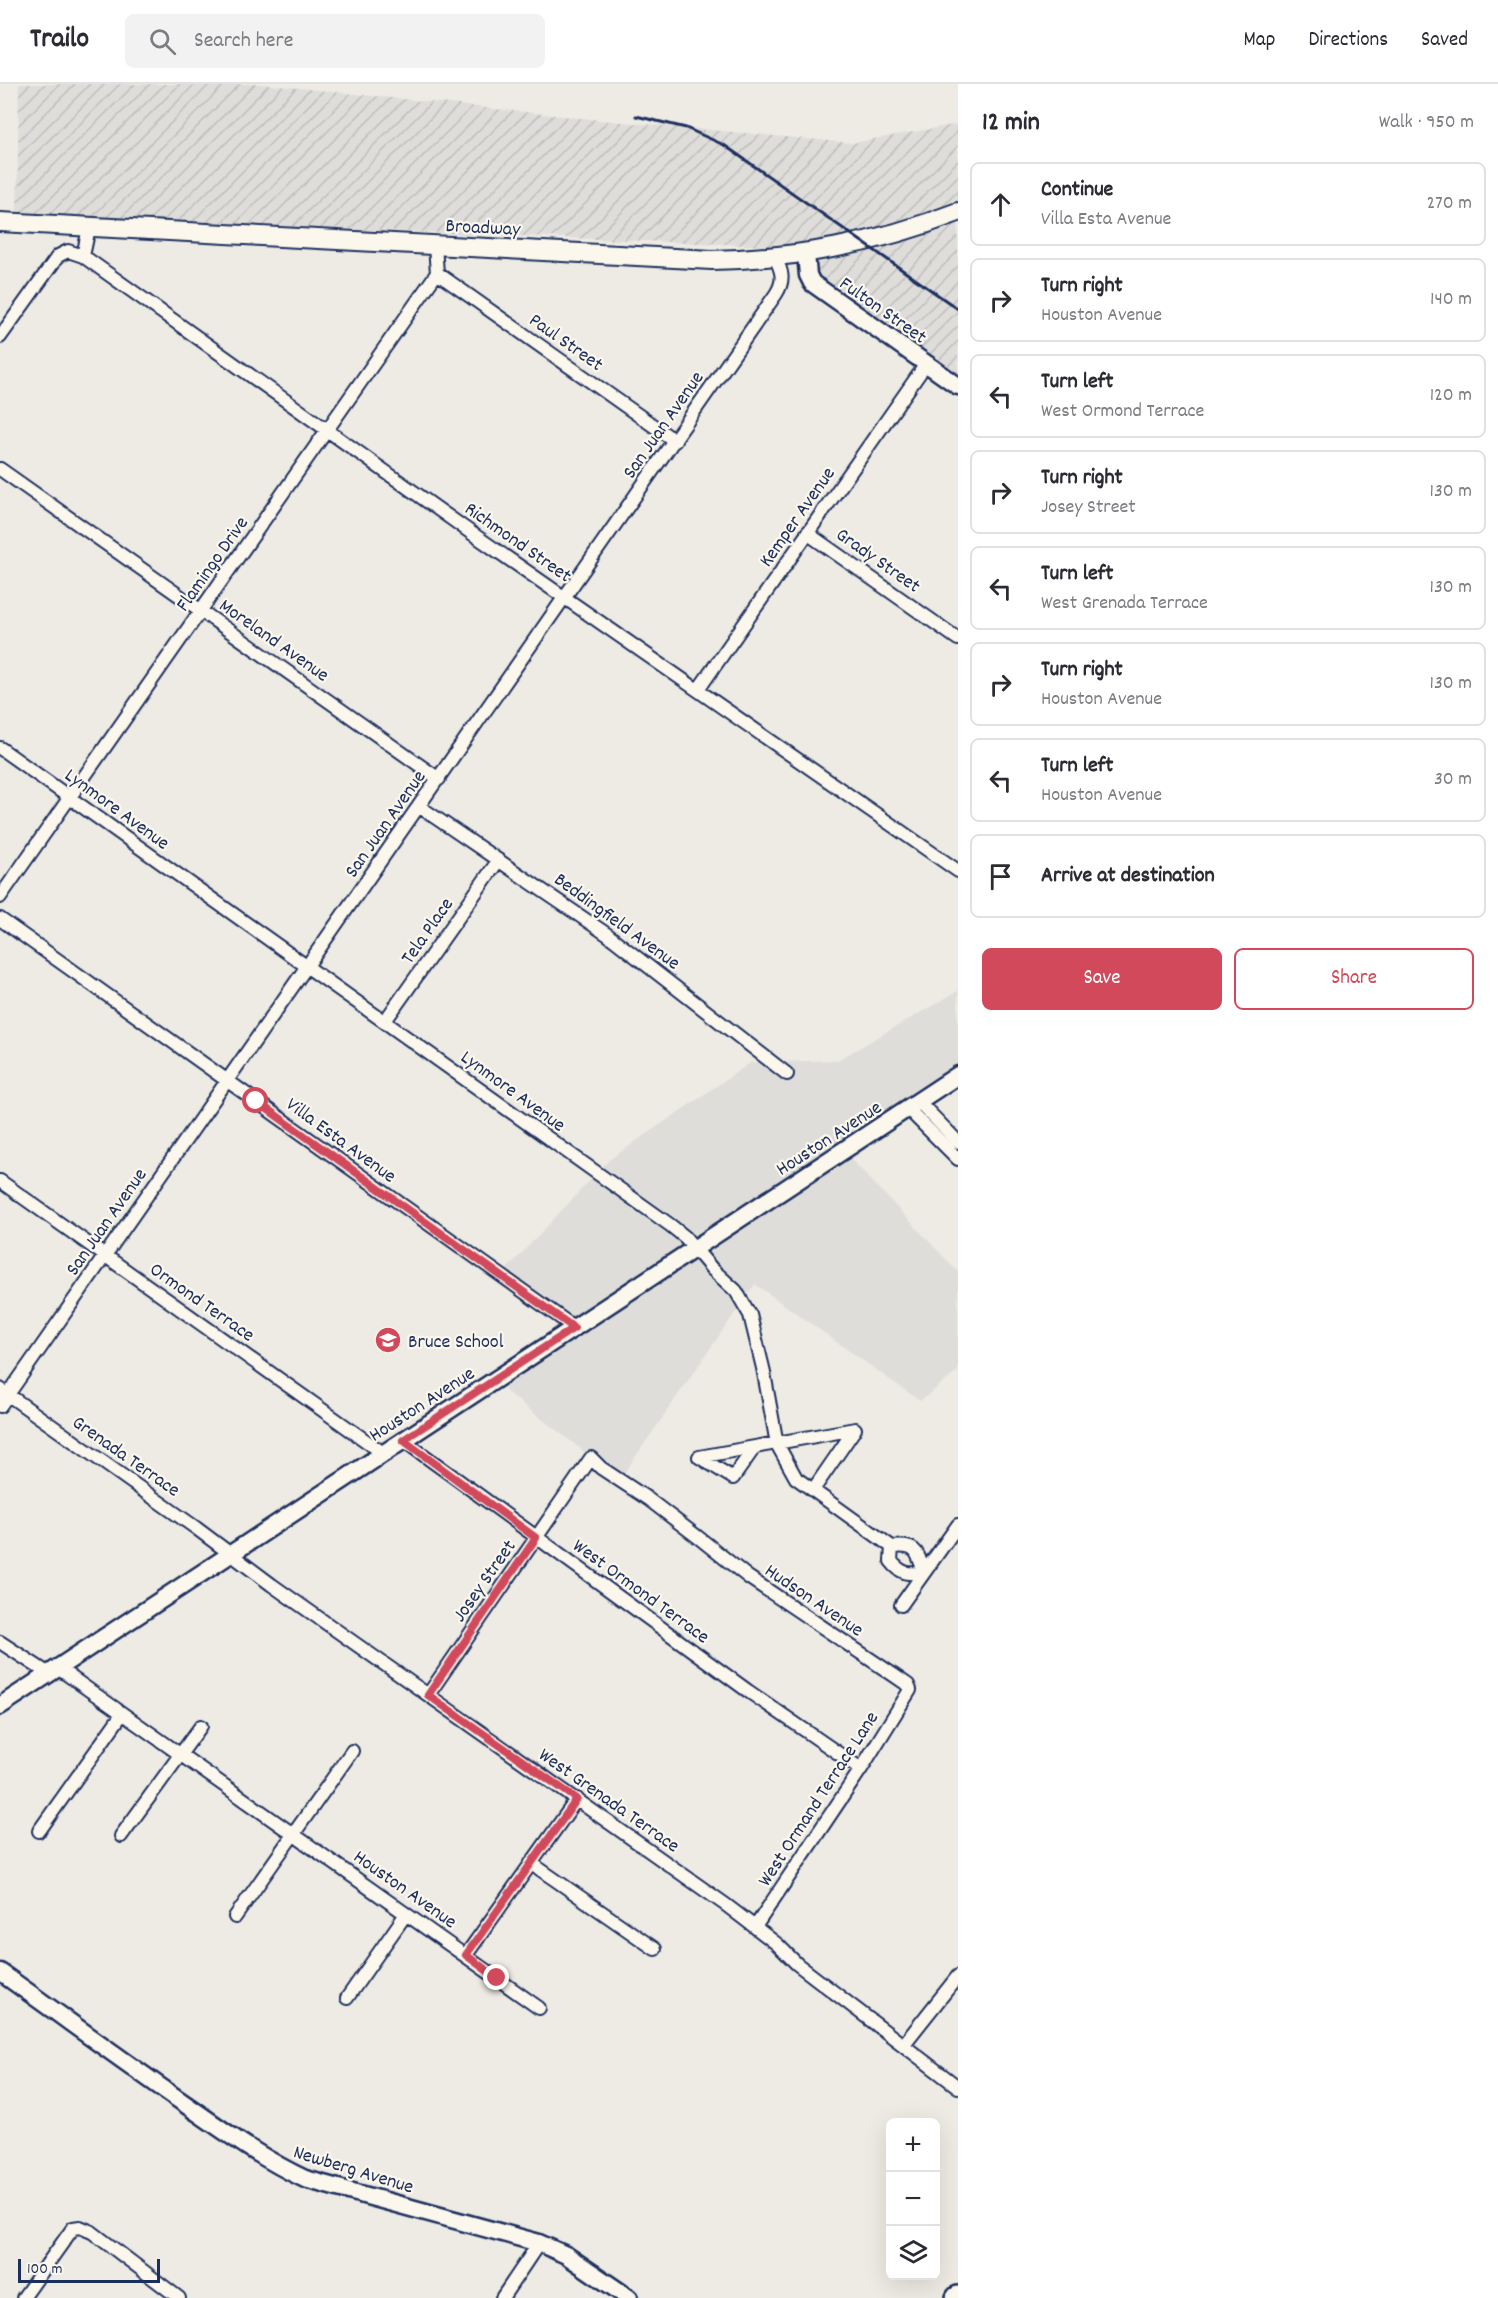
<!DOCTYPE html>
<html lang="en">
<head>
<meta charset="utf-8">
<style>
  body { margin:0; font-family:Dekko,sans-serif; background:#f2f2f3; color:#2b2b33 }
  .controls { position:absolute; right:18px; bottom:18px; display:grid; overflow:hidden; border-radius:9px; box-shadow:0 6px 24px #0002 }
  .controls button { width:54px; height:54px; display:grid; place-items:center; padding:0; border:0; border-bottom:2px solid #e1e1e2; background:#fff; color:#2b2b33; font:30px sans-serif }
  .scale { position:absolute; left:18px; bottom:15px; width:142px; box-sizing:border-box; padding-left:6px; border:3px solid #1b2f5e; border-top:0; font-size:16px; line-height:21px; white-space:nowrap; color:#1b2f5e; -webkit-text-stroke:4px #fbf7ec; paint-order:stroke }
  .stop { position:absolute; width:18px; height:18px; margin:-14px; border:4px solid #d1495b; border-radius:50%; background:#fff }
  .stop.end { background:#d1495b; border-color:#fff; box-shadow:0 2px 6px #0008 }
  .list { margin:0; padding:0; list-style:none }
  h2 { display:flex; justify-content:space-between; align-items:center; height:78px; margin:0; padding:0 24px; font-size:26px }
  h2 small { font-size:20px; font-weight:400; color:#7c7c81 }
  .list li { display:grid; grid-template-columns:39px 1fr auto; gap:18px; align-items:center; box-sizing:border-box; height:84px; margin:0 12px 12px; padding:0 12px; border:2px solid #e1e1e2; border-radius:9px }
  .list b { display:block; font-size:22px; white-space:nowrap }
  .list p { margin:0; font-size:20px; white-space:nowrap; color:#7c7c81 }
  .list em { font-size:20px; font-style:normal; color:#7c7c81 }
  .actions { display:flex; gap:12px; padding:18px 24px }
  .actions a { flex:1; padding:14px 0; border:2px solid #d1495b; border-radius:9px; text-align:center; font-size:21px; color:#d1495b }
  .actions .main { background:#d1495b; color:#fff }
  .icon { flex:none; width:33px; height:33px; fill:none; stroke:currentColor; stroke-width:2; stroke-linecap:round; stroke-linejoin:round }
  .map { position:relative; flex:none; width:958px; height:2214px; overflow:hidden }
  header { display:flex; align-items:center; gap:36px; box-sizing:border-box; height:84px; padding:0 30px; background:#fff; border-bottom:2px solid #e1e1e2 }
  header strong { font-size:28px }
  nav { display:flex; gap:33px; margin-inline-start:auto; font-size:21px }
  .search { width:420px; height:54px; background:#f2f2f3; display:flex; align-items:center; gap:15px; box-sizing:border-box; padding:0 21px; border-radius:9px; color:#7c7c81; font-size:22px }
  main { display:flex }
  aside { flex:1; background:#fff }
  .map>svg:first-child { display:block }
  .built { fill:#deddda }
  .industrial { fill:url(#industrial-furrows) }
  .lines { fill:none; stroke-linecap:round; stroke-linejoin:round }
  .street-casing { stroke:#1b2f5e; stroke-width:16 }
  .secondary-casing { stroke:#1b2f5e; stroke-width:21 }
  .primary-casing { stroke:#1b2f5e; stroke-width:22 }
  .highway-casing { stroke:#1b2f5e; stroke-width:26 }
  .street { stroke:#fbf7ec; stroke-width:12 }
  .secondary { stroke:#fbf7ec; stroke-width:16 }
  .primary { stroke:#fbf7ec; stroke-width:18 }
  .highway { stroke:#fbf7ec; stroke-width:21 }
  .rail { stroke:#1b2f5e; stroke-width:3 }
  .route { stroke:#d1495b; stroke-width:8 }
  .labels { text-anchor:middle; stroke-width:4.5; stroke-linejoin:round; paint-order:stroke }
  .street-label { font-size:20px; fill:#1b2f5e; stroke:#fbf7ec }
  .poi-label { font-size:20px; fill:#1b2f5e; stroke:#fbf7ec; text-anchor:start }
</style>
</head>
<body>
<header>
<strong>Trailo</strong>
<div class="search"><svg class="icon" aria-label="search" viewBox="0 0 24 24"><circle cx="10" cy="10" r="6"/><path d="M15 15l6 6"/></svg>Search here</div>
<nav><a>Map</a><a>Directions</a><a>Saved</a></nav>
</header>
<main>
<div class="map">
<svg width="958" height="2214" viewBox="0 0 958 2214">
  <defs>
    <pattern id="industrial-furrows" width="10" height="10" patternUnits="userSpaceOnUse" patternTransform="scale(1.5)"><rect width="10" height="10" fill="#deddda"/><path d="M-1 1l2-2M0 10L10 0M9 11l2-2" fill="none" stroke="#bebebe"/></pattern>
  </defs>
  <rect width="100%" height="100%" fill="#eeebe4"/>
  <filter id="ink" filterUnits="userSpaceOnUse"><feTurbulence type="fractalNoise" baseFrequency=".0167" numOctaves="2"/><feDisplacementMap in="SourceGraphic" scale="12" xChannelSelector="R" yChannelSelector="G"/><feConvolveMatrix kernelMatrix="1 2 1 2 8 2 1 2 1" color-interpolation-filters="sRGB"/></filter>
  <g filter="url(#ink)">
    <path class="built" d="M958 907V1003L851 1075 958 1188V1287L920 1317 755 1200 620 1395 504 1306 556 1242 505 1187 609 1076 750 979 838 976Z"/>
    <path class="industrial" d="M19 0H261L600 36 852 59 958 40V298L769 162 17 132Z"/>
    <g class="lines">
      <g class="street-casing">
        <path id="street" d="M83 172 89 144
          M437 189 675 357
          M0 253 58 172 68 167 83 172 470 448 958 787
          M0 385 439 695
          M807 449 958 555
          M698 606 926 280
          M0 664 670 1141 685 1153 712 1185 736 1207 750 1231 763 1284 777 1360 796 1394 892 1463C917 1460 917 1468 924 1488 909 1491 901 1490 891 1477L892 1463
          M420 723 608 851 787 990
          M0 813 437 189 435 162
          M0 835 575 1244
          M385 937 498 777
          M919 1018 958 1058
          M908 1025 958 1075
          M0 1097 383 1369
          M0 1305 196 1444 272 1501 726 1821 777 1860 797 1880 958 2003
          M0 1322 776 210C785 196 782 187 775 173
          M403 1356 748 1607 861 1685
          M754 1364 733 1394 699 1373 855 1345 813 1406
          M901 1521 958 1441
          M0 1558 49 1590
          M58 1584 539 1924
          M428 1611 591 1374 601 1384 648 1415 703 1457 748 1493 895 1592 908 1601 910 1606 861 1685 755 1843
          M39 1747 122 1630
          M121 1752 201 1642
          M531 1779 655 1865
          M235 1833 352 1667
          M466 1871 577 1715
          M347 1914 406 1830
          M904 1960 958 1892
          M23 2214 73 2144 80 2143 92 2148 179 2214
          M502 2214 539 2159"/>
      </g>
      <g class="secondary-casing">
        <path id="secondary" d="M806 170 808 191 812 199 958 302
          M0 1622 958 991
          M0 1888C62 1932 123 1977 185 2020 224 2047 262 2075 305 2095L539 2159 566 2171 629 2214"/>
      </g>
      <g class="primary-casing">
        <path id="primary" d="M0 138 712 176C800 174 875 160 958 128"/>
      </g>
      <g class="highway-casing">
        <path id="highway" d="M957 2214 958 2213"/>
      </g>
      <use href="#street" class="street"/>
      <use href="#secondary" class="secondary"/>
      <use href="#primary" class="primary"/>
      <use href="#highway" class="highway"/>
      <path class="rail" d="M636 32 686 44 724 61 958 225"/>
    </g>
  </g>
  <g class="lines" filter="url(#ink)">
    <path class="route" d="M256 1017 574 1244 403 1356 536 1454 428 1611 577 1715 466 1871 497 1894"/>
  </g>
  <defs>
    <g id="school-disc" transform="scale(1.35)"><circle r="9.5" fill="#d1495b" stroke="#fbf7ec"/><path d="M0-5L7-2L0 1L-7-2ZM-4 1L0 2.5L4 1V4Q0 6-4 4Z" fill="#fff"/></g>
  </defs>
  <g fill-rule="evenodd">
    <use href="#school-disc" x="388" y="1256"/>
  </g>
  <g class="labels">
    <g class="street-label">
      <text transform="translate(483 142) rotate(3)" y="7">Broadway</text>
      <text transform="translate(884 225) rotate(35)" y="7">Fulton Street</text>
      <text transform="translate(567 257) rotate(35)" y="7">Paul Street</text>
      <text transform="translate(662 340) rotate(-55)" y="7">San Juan Avenue</text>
      <text transform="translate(796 432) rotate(-55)" y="7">Kemper Avenue</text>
      <text transform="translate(519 457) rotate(35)" y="7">Richmond Street</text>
      <text transform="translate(879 475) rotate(35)" y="7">Grady Street</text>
      <text transform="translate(211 479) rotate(-55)" y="7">Flamingo Drive</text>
      <text transform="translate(275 555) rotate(35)" y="7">Moreland Avenue</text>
      <text transform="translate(118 724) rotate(36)" y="7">Lynmore Avenue</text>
      <text transform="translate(384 739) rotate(-55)" y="7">San Juan Avenue</text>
      <text transform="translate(618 836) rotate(36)" y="7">Beddingfield Avenue</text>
      <text transform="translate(426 846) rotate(-55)" y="7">Tela Place</text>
      <text transform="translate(514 1006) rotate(36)" y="7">Lynmore Avenue</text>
      <text transform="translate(828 1053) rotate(-33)" y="7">Houston Avenue</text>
      <text transform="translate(342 1055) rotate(36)" y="7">Villa Esta Avenue</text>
      <text transform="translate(105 1137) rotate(-55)" y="7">San Juan Avenue</text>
      <text transform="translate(203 1217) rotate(35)" y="7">Ormond Terrace</text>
      <text transform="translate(421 1319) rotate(-33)" y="7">Houston Avenue</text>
      <text transform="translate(127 1371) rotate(35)" y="7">Grenada Terrace</text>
      <text transform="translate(483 1496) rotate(-55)" y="7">Josey Street</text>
      <text transform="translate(642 1506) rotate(36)" y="7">West Ormond Terrace</text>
      <text transform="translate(815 1515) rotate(34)" y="7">Hudson Avenue</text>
      <text transform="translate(817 1714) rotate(-57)" y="7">West Ormand Terrace Lane</text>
      <text transform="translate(610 1715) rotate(35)" y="7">West Grenada Terrace</text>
      <text transform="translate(406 1804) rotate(35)" y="7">Houston Avenue</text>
      <text transform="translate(354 2084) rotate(17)" y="7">Newberg Avenue</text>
    </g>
    <g class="poi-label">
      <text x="408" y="1263">Bruce School</text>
    </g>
  </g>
</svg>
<div class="controls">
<button>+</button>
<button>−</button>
<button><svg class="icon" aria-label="layers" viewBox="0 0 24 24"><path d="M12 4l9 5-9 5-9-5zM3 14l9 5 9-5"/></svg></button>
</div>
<div class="scale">100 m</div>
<div class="stop" style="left:256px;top:1017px"></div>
<div class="stop end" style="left:497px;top:1894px"></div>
</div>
<aside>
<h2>12 min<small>Walk · 950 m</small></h2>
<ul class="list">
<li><svg class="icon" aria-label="ahead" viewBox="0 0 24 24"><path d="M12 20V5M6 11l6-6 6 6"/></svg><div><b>Continue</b><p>Villa Esta Avenue</p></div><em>270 m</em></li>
<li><svg class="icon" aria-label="right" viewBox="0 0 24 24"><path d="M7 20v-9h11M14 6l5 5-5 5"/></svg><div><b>Turn right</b><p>Houston Avenue</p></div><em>140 m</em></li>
<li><svg class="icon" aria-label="left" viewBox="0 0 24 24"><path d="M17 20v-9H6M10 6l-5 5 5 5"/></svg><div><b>Turn left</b><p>West Ormond Terrace</p></div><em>120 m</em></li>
<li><svg class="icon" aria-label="right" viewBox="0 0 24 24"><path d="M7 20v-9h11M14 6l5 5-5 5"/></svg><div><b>Turn right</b><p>Josey Street</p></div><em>130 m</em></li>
<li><svg class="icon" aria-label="left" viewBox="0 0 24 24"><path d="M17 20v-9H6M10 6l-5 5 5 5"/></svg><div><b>Turn left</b><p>West Grenada Terrace</p></div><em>130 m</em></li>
<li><svg class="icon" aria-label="right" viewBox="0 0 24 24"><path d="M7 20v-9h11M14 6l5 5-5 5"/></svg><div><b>Turn right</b><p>Houston Avenue</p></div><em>130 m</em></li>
<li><svg class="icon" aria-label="left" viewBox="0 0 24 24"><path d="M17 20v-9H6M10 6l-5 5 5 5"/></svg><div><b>Turn left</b><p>Houston Avenue</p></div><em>30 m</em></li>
<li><svg class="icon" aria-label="arrive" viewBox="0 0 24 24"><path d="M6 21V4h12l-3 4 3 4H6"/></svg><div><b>Arrive at destination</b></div></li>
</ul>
<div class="actions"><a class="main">Save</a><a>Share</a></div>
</aside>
</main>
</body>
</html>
